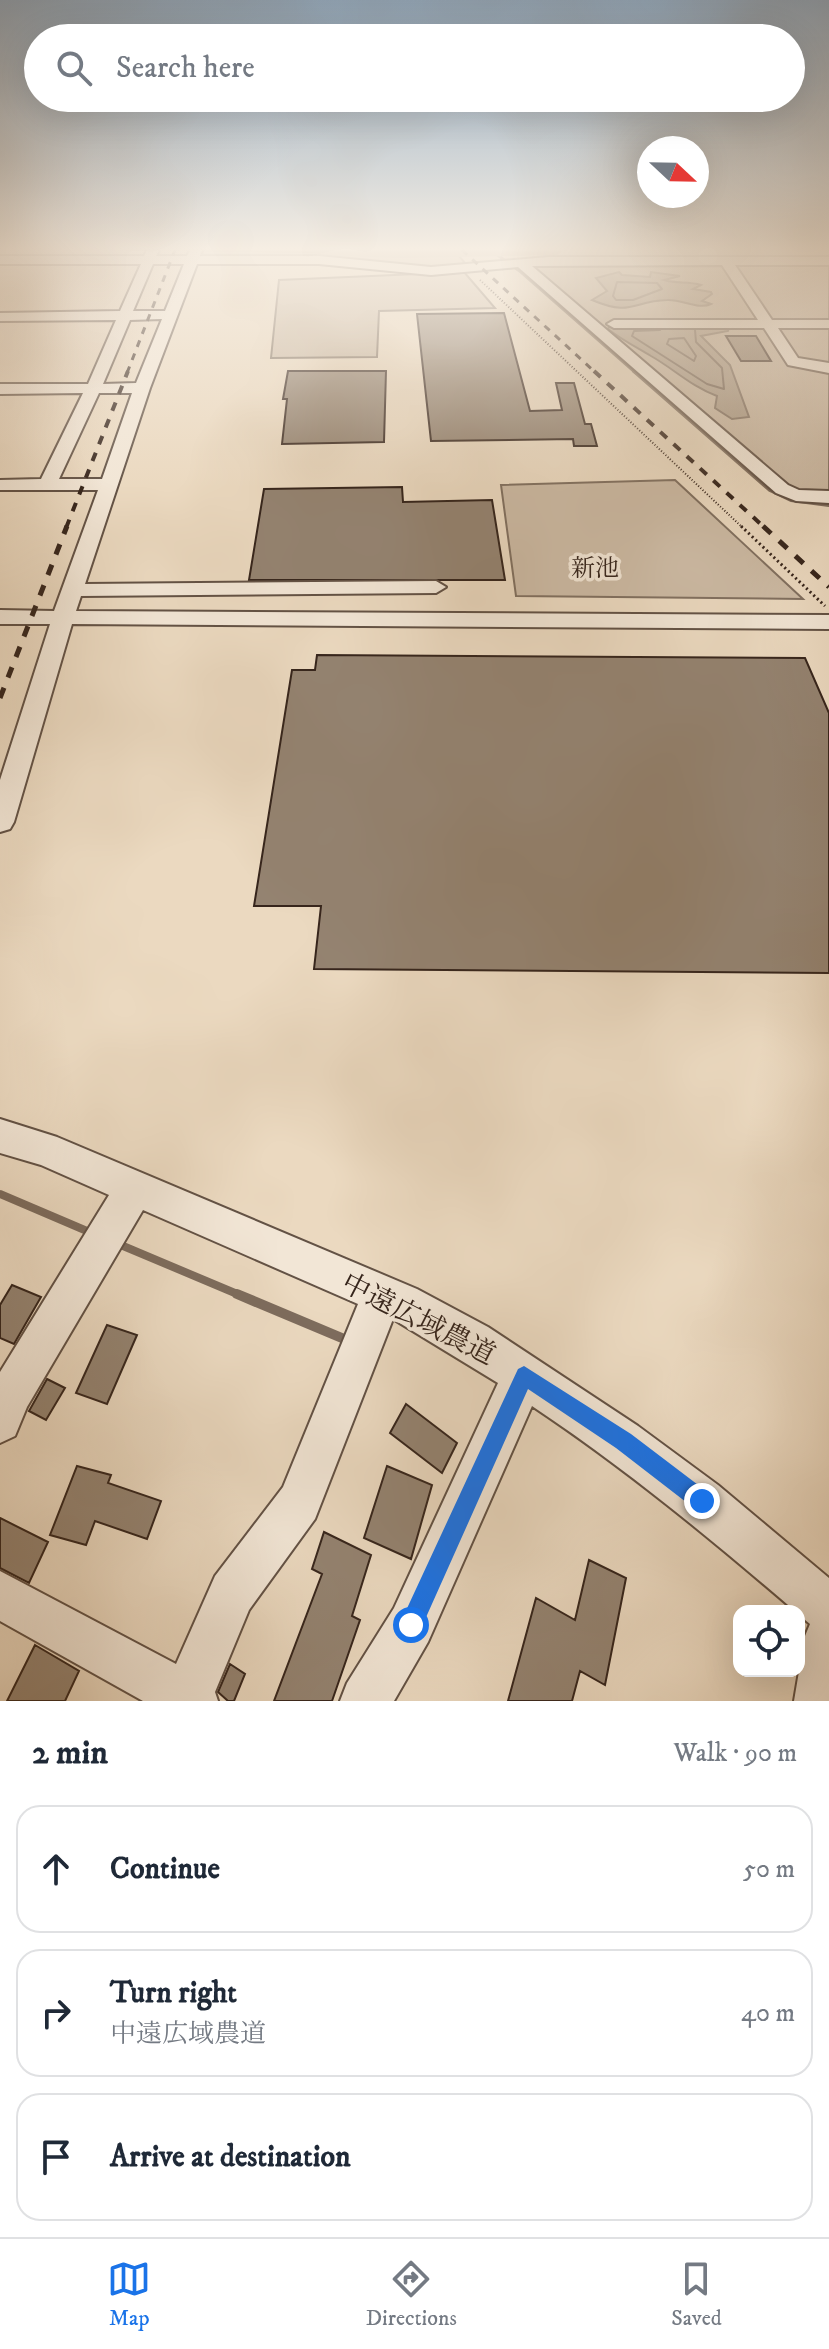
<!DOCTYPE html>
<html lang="en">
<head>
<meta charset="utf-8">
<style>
  body { margin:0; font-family:"IM FELL DW Pica","Noto Serif JP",serif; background:#f6f6f7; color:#1f2937 }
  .controls { position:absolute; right:24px; bottom:24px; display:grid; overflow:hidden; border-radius:16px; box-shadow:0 8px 32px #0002 }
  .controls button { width:72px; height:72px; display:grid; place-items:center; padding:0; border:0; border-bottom:2px solid #e0e1e3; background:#fff; color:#1f2937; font:40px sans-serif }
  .compass { position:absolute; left:637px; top:136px; width:72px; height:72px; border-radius:50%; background:#fff; box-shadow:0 8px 32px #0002; rotate:112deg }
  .stop { position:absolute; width:24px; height:24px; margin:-18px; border:6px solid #1a73e8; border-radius:50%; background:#fff }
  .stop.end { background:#1a73e8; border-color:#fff; box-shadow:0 2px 8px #0008 }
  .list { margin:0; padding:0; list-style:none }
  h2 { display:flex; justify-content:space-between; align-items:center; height:104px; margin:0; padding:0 32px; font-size:34px }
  h2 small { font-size:26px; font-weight:400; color:#747a83 }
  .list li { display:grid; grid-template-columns:52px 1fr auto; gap:24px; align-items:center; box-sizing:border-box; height:128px; margin:0 16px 16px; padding:0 16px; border:2px solid #e0e1e3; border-radius:24px }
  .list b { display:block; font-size:30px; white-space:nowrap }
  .list p { margin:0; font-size:26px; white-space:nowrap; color:#747a83 }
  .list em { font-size:26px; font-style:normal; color:#747a83 }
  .icon { flex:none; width:44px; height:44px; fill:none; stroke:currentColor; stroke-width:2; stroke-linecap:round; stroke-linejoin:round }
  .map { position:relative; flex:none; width:829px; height:1701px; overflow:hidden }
  .search { position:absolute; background:#fff; box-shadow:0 8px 32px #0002; left:24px; right:24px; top:24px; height:88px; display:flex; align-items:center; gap:20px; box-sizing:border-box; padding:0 28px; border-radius:44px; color:#747a83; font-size:30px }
  .sheet { height:536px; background:#fff }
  nav { display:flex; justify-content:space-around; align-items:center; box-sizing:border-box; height:112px; border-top:2px solid #e0e1e3; background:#fff; font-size:22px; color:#747a83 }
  nav a { display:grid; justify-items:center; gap:4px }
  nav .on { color:#1a73e8 }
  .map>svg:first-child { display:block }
  .green { fill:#ccbaa4; stroke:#817060; stroke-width:2 }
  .water { fill:#ad9c88; stroke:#7d6c5d; stroke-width:2 }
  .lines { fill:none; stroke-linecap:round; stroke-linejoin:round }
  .shore { stroke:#726052; stroke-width:2 }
  .stream-far3 { stroke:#7d6c5d; stroke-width:3 }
  .stream-far2 { stroke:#7d6c5d; stroke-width:4 }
  .stream-far1 { stroke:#7d6c5d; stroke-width:8 }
  .stream { stroke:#7d6c5d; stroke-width:10 }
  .river { fill:#ad9c88; fill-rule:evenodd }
  .building { fill:#948371; stroke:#36251c; stroke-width:2 }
  .minor-casing { stroke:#635245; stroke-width:4 }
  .path-far1 { stroke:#36251c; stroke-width:2; stroke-dasharray:1 2; stroke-linecap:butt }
  .path { stroke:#36251c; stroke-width:3; stroke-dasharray:2 3; stroke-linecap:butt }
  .minor { fill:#f2e6d6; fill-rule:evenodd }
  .rail-far2 { stroke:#36251c; stroke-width:3; stroke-dasharray:7 7; stroke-linecap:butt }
  .rail-far1 { stroke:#36251c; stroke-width:4; stroke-dasharray:9 9; stroke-linecap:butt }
  .rail { stroke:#36251c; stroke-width:5; stroke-dasharray:11 11; stroke-linecap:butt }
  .route { fill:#1a73e8 }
  .labels { text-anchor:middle; stroke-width:7; stroke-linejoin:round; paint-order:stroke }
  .far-quarter-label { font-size:24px; fill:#36251c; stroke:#f2e6d6 }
  .near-street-label { font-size:28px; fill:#36251c; stroke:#f2e6d6 }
</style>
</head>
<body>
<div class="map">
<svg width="829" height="1701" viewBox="0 0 829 1701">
  <rect width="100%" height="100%" fill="#ebd9c0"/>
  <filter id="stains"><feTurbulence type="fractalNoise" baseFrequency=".0025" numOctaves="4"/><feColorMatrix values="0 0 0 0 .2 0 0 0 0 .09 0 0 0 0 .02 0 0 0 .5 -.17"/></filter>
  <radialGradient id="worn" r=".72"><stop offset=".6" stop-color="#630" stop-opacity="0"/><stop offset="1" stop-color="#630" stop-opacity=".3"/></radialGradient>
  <path class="green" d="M203 250 458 255 466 264 441 268 326 260H203Z
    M829 261V497L790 492 521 263Z
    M464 272 495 308 379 311 377 357 271 358 279 280Z
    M675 480 803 599 516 596 501 485Z"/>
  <path class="water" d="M619 272 622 275 650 277 651 272 680 276 664 280C677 284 688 281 701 285L693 289 711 292 712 294 702 301 711 304C698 310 682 299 667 300 632 301 632 317 592 300L607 291 596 278Z
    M684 319 729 327 728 331 701 336 730 365 749 417 732 419 715 408 717 396C692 387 674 369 651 356 636 347 622 340 608 329L611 322 646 324Z"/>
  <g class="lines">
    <path class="shore" d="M617 282 657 283 662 289 633 300H616L613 296Z
      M660 330 634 331 632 336 707 384 724 389 722 368 696 342 695 330
      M684 338 696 356 694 361 667 344 669 339Z"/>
    <path class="stream-far3" d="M492 251 521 272 636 373"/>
    <path class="stream-far2" d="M634 371 770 490 791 500 829 505"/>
    <path class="stream-far1" d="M0 1194 94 1234
      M116 1243 242 1296"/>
    <path class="stream" d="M237 1294 349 1341"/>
    <path class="river" d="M311 250H565L557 255 400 258 319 255Z"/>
  </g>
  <path class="building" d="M504 313 530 411 562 410 556 383H574L585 424H591L597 446H574L573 439 431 441 417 314Z
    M726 336H756L771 361H741Z
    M288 371H386L384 442 282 444 287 399H283Z
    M402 487 403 502 492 500 505 580H249L264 489Z
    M317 655 805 658 829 713V973L314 969 321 906H254L292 670H315Z
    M12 1285 41 1297 14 1344 0 1338V1305Z
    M107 1325 137 1335 107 1404 76 1393Z
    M47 1379 65 1388 46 1420 29 1411Z
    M406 1404 457 1443 442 1473 390 1433Z
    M77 1466 111 1475 108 1483 161 1501 147 1539 95 1521 86 1545 50 1535Z
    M387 1466 432 1485 411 1559 364 1538Z
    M0 1518 48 1542 29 1583 0 1568Z
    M324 1532 371 1555 352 1616 360 1620 332 1701H274L322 1574 312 1569Z
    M589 1560 626 1578 605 1685 580 1671 572 1701H508L536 1598 575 1620Z
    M35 1645 79 1671 65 1701H7Z
    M230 1664 245 1674 234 1701H228L218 1692Z"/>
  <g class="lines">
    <g class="minor-casing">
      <path id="minor" d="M147 250H159L156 256H187L190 250H202L200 256H319L431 267 548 257H829V265H735L772 320H829V328H778L798 358 829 363V373L788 365 764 328H614L607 324 614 320H758L722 265 532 266 788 485 799 490 829 491V503L796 501 776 493 518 267 431 275 319 264H197L150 388 85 584 436 581 446 587 436 593 81 596 76 611 829 615V629L72 624 14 822 10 829 0 832V780L50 624H0V610L54 611 98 490H0V480L41 479 83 393 0 394V384H88L116 320 0 321V313L120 311 141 264H0V256H144ZM153 264H184L165 311H133ZM162 319 136 383 103 384 130 320ZM99 393H132L102 479H59Z
        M0 1119 57 1137 417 1289 488 1327 638 1426 718 1485 829 1578V1701H794L805 1636 810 1624 799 1615V1611H795C710 1538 625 1468 532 1406L428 1642 394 1701H340L347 1683 394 1608 498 1383 393 1319 315 1519 249 1610 215 1692 218 1701H143L0 1621V1571L176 1664 215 1576 283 1487 358 1304 143 1210 27 1407 15 1436 0 1443V1372L109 1195 41 1165 0 1153Z"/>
    </g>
    <path class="path-far1" d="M480 280 743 528"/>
    <path class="path" d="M741 526 825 606"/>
    <use href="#minor" class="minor"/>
    <path class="rail-far2" d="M462 250 596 373
      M127 373 175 250"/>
    <path class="rail-far1" d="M594 371 765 528
      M66 528 128 371"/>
    <path class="rail" d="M763 526 829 587
      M0 698 67 526"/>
  </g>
  <linearGradient id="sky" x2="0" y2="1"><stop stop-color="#90aac2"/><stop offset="0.51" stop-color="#f6eee3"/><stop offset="1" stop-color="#f6eee3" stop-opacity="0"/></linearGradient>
  <rect width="829" height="488" fill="url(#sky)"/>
  <path class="route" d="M524 1366 631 1434 710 1494 713 1501 710 1509 702 1512 695 1509 616 1448 528 1389 419 1633 411 1636 403 1633 400 1625 403 1617 518 1369Z"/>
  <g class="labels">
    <g class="far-quarter-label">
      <text x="595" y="576">新池</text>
    </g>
    <g class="near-street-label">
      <text transform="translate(419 1318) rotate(27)" y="10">中遠広域農道</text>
    </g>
  </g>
  <rect width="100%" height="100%" filter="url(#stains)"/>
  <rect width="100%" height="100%" fill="url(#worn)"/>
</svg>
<div class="controls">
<button><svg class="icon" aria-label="locate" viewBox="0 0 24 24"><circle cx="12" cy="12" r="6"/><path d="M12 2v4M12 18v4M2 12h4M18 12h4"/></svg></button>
</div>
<svg class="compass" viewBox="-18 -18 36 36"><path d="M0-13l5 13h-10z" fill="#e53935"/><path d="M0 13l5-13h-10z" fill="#747a83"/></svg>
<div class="stop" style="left:411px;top:1625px"></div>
<div class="stop end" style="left:702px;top:1501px"></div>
<div class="search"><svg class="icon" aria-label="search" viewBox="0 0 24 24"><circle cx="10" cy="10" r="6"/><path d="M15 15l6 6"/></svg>Search here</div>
</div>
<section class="sheet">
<h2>2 min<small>Walk · 90 m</small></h2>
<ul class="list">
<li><svg class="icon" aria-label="ahead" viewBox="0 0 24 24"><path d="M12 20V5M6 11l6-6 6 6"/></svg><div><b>Continue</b></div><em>50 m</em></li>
<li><svg class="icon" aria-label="right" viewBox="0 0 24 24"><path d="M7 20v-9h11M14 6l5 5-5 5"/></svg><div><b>Turn right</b><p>中遠広域農道</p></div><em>40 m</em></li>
<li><svg class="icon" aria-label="arrive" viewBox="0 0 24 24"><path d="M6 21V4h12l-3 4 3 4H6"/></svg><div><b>Arrive at destination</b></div></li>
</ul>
</section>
<nav>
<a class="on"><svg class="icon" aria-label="map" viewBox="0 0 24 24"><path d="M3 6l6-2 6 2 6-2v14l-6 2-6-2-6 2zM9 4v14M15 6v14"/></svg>Map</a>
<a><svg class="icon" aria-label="directions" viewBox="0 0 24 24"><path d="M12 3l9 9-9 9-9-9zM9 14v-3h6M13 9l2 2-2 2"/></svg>Directions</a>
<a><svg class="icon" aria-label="saved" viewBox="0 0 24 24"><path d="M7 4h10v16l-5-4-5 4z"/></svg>Saved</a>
</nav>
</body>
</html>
